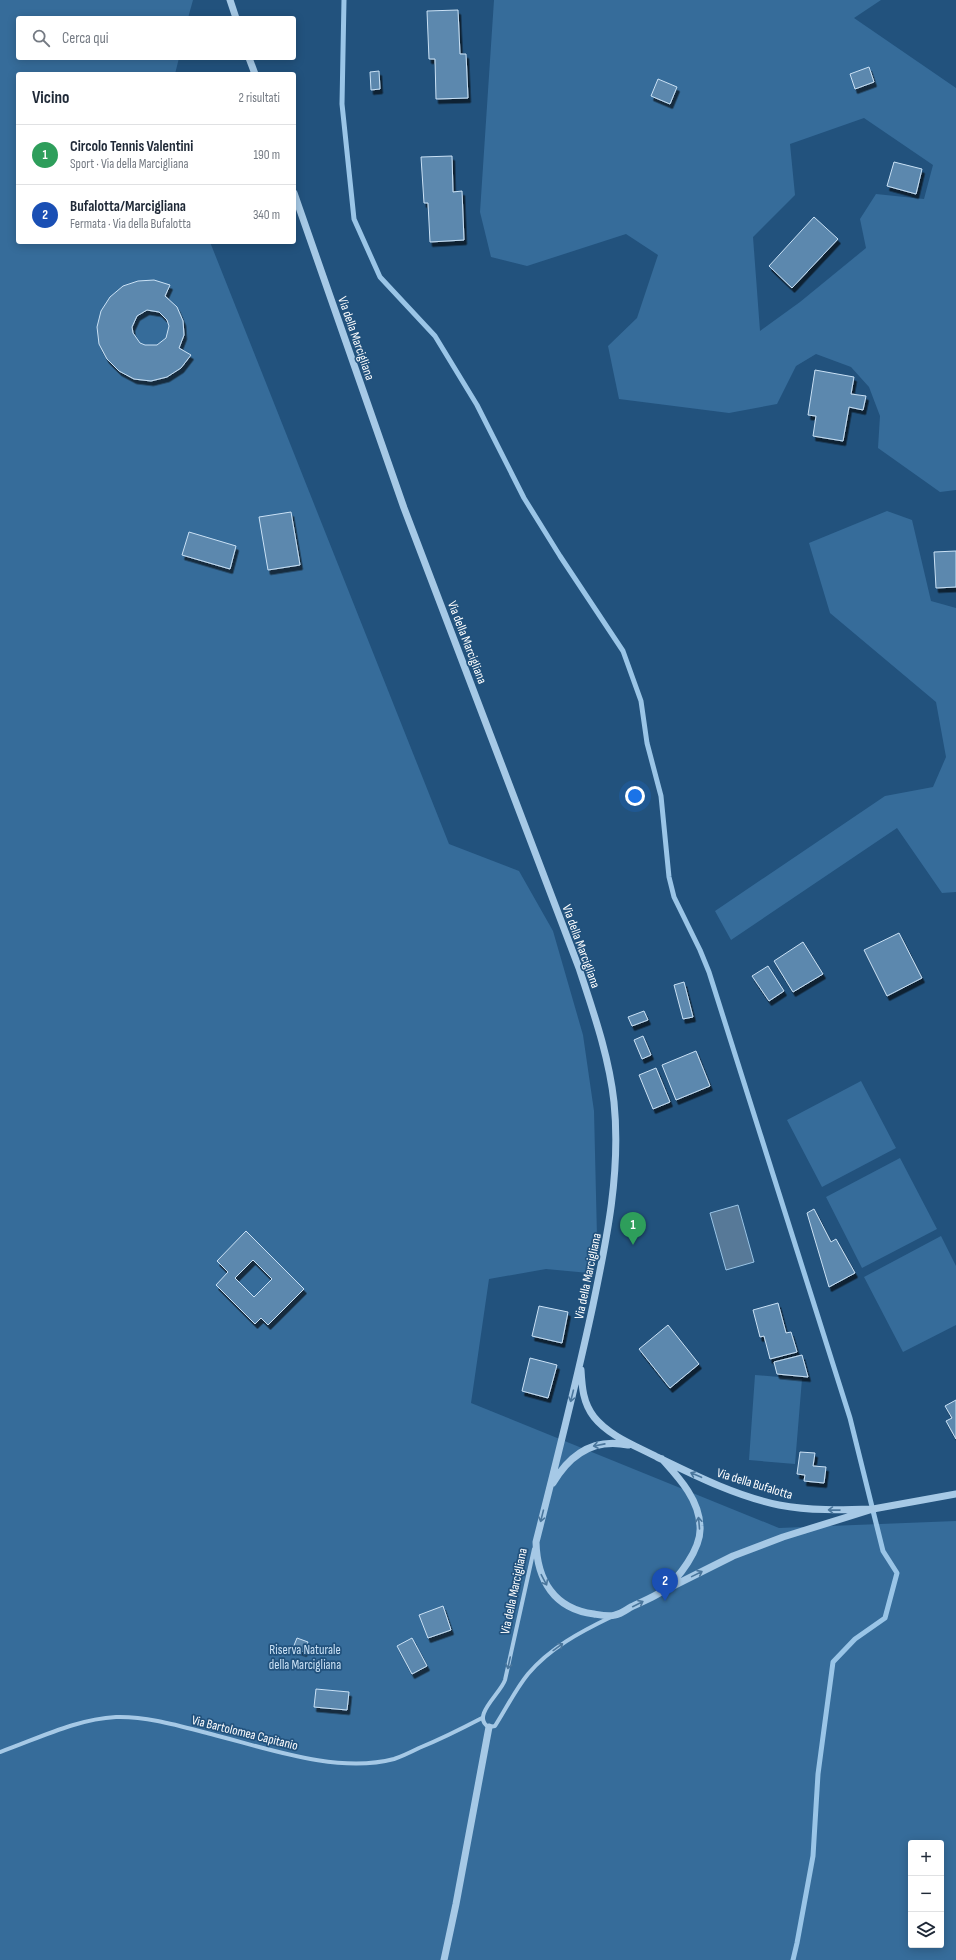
<!DOCTYPE html>
<html lang="it">
<head>
<meta charset="utf-8">
<style>
  body { margin:0; font-family:"Sofia Sans Condensed",sans-serif; background:#f6f6f7; color:#1f2937 }
  .controls { position:absolute; right:12px; bottom:12px; display:grid; overflow:hidden; border-radius:4px; box-shadow:0 2px 10px #0003 }
  .controls button { width:36px; height:36px; display:grid; place-items:center; padding:0; border:0; border-bottom:1px solid #e0e1e3; background:#fff; color:#1f2937; font:20px sans-serif }
  .you { position:absolute; left:635px; top:796px; width:14px; height:14px; margin:-10px; border:3px solid #fff; border-radius:50%; background:#1a73e8; box-shadow:0 0 0 6px #1a73e833 }
  .badge { display:grid; place-items:center; width:26px; height:26px; border-radius:50%; background:#b45309; color:#fff; font-size:13px; font-weight:700 }
  .pin { position:absolute; translate:-50% -33px; filter:drop-shadow(0 1px 2px #0008) }
  .pin::after { content:''; position:absolute; top:21px; width:14px; height:12px; background:inherit; clip-path:polygon(0 0,100% 0,50% 100%) }
  .list { margin:0; padding:0; list-style:none }
  h2 { display:flex; justify-content:space-between; align-items:center; height:52px; margin:0; padding:0 16px; font-size:17px }
  h2 small { font-size:13px; font-weight:400; color:#747a83 }
  .list li { display:grid; grid-template-columns:26px 1fr auto; gap:12px; align-items:center; box-sizing:border-box; height:60px; padding:0 16px; border-top:1px solid #e0e1e3 }
  .list b { display:block; font-size:15px; white-space:nowrap }
  .list p { margin:0; font-size:13px; white-space:nowrap; color:#747a83 }
  .list em { font-size:13px; font-style:normal; color:#747a83 }
  .icon { flex:none; width:22px; height:22px; fill:none; stroke:currentColor; stroke-width:2; stroke-linecap:round; stroke-linejoin:round }
  .map { position:relative; flex:none; width:956px; height:1960px; overflow:hidden }
  .search { position:absolute; background:#fff; box-shadow:0 2px 10px #0003; left:16px; top:16px; width:280px; height:44px; display:flex; align-items:center; gap:10px; box-sizing:border-box; padding:0 14px; border-radius:4px; color:#747a83; font-size:15px }
  .panel { position:absolute; background:#fff; box-shadow:0 2px 10px #0003; left:16px; top:72px; width:280px; height:172px; border-radius:4px }
  .map>svg:first-child { display:block }
  .green { fill:#366c9a; fill-rule:evenodd }
  .water { fill:#577998; stroke:#9ac5e7 }
  .lines { fill:none; stroke-linecap:round; stroke-linejoin:round }
  .stream { stroke:#9ac5e7; stroke-width:5 }
  .building { fill:#5b88ae; stroke:#cae1f5; fill-rule:evenodd; filter:url(#shadow) }
  .minor { stroke:#a6c9e6; stroke-width:4 }
  .tertiary { stroke:#a6c9e6; stroke-width:7 }
  .oneway { stroke:#4a769c }
  .labels { text-anchor:middle; stroke-width:3.5; stroke-linejoin:round; paint-order:stroke }
  .street-label { font-size:13px; fill:#fff; stroke:#22527d }
  .park-label { font-size:13px; fill:#cae1f5; stroke:#22527d }
</style>
</head>
<body>
<div class="map">
<svg width="956" height="1960" viewBox="0 0 956 1960">
  <defs>
    <filter id="shadow"><feDropShadow dx="2.5" dy="4.5" stdDeviation="0" flood-color="#0009"/></filter>
  </defs>
  <rect width="100%" height="100%" fill="#22527d"/>
  <path class="green" d="M0 0H193L188 18H18V58H179L175 74H18V242H210L449 844 519 871 553 931 583 1035 594 1111 597 1237 589 1273 546 1269 489 1279 471 1403 779 1528 956 1521V1960H0ZM911 1843H941V1945H911Z
    M494 0H881L854 18 956 88V490L940 492 878 448 880 416 869 387 851 367 816 354 796 366 777 404 729 413 619 399 608 346 637 318 658 255 626 234 527 266 491 257 480 212ZM869 67 874 82 855 88 850 74ZM658 79 677 87 670 104 651 96ZM864 118 933 165 924 199 876 194 860 219 866 248 800 302 760 331 753 237 795 195 790 144Z
    M887 511 912 520 931 601 956 608V892L942 893 897 828 731 940 715 911 885 796 933 787 946 757 936 702 830 613 809 543Z
    M861 1081 896 1148 822 1187 787 1120Z
    M900 1158 937 1229 862 1268 826 1197Z
    M941 1236 956 1266V1325L903 1352 864 1277Z
    M755 1375 802 1379 795 1464 749 1460Z"/>
  <path class="water" d="M738 1205 754 1262 726 1270 710 1213Z"/>
  <g class="lines">
    <path class="stream" d="M344 0 342 104 354 219 380 277 435 336 477 405 524 498 560 556 623 651 641 701 647 743 661 796 669 877 674 897 700 950 709 972 850 1418 883 1551 897 1573 885 1618 855 1639 833 1662 818 1774 813 1856 797 1943 793 1960"/>
  </g>
  <path class="building" d="M458 10 460 54H466L468 98 436 99 435 59H429L427 11Z
    M869 67 874 82 855 89 850 74Z
    M379 71 380 89 371 90 370 72Z
    M658 79 677 87 670 104 651 96Z
    M452 156 453 192 462 191 464 240 430 242 428 203H424L421 157Z
    M894 162 922 169 916 194 887 186Z
    M814 217 838 239 792 288 769 266Z
    M154 280 170 285 165 296 177 307 183 321 184 335 179 348 191 355 181 368 167 377 151 381 134 379 119 371 107 359 99 344 97 327 101 311 110 297 123 286 138 281ZM147 310 159 312 167 320 169 326 166 338 157 345H145L140 343 133 333 132 327 137 316Z
    M815 370 854 377 851 394 866 396 863 410 849 407 843 441 813 436 816 416 808 415Z
    M291 512 300 565 268 570 259 517Z
    M189 532 236 546 230 569 182 555Z
    M956 551V587L936 588 934 552Z
    M899 933 922 978 887 996 864 950Z
    M803 942 823 974 793 992 774 961Z
    M768 966 784 991 769 1001 752 976Z
    M684 982 693 1017 683 1019 674 985Z
    M644 1011 648 1020 632 1026 628 1017Z
    M643 1036 651 1055 642 1059 634 1040Z
    M696 1051 710 1086 676 1100 662 1065Z
    M656 1068 670 1102 653 1109 639 1075Z
    M814 1209 831 1242 836 1239 855 1273 829 1287 807 1213Z
    M246 1231 304 1289 268 1325 261 1318 255 1324 216 1285 228 1272 217 1261ZM253 1260 272 1279 254 1297 235 1278Z
    M778 1303 786 1333 791 1332 797 1352 770 1359 764 1336 760 1337 753 1310Z
    M539 1306 568 1312 562 1343 532 1336Z
    M668 1325 699 1364 670 1388 639 1349Z
    M802 1355 808 1377 777 1374 774 1362Z
    M530 1358 557 1365 548 1398 522 1391Z
    M956 1400V1439L946 1421 952 1418 945 1406Z
    M800 1452 815 1453 813 1466 826 1467 824 1483 804 1481 805 1475 797 1474Z
    M443 1606 451 1630 428 1638 419 1615Z
    M297 1638 308 1642 304 1652 293 1648Z
    M412 1638 427 1666 412 1674 397 1646Z
    M316 1689 349 1692 347 1710 314 1707Z"/>
  <g class="lines">
    <path class="minor" d="M534 1549 505 1680C501 1693 470 1717 489 1727L495 1726C506 1709 515 1690 528 1674 550 1648 580 1632 611 1617
      M0 1752C37 1739 76 1719 116 1717 147 1716 180 1726 211 1734 266 1748 337 1774 394 1759 403 1756 411 1752 419 1748 441 1739 461 1729 482 1718"/>
    <path class="tertiary" d="M230 0 236 18
      M249 58 255 74
      M294 193 404 508 579 968C593 1011 609 1056 614 1102 621 1171 607 1238 593 1305 576 1385 556 1463 536 1542 537 1580 554 1609 594 1614 600 1615 609 1617 615 1615 621 1614 626 1610 631 1607 641 1602 652 1598 661 1592 678 1580 702 1548 700 1526 699 1499 679 1478 662 1459
      M581 1370C582 1387 583 1403 594 1417 609 1436 636 1446 657 1457 696 1476 736 1496 779 1505 810 1511 841 1510 873 1509
      M553 1483C570 1454 594 1438 628 1445
      M667 1589 733 1556 783 1537 873 1509 956 1494
      M444 1960 456 1904 489 1727"/>
  </g>
  <defs><path id="oneway-shaft" d="M-6 0H5M1.5-3L5.5 0L1.5 3" fill="none" stroke-width="1.6" stroke-linecap="round" stroke-linejoin="round"/></defs>
  <g class="oneway">
    <use href="#oneway-shaft" transform="translate(572 1396) rotate(104)"/>
    <use href="#oneway-shaft" transform="translate(599 1445) rotate(169)"/>
    <use href="#oneway-shaft" transform="translate(696 1475) rotate(-157)"/>
    <use href="#oneway-shaft" transform="translate(834 1510) rotate(-179)"/>
    <use href="#oneway-shaft" transform="translate(542 1516) rotate(104)"/>
    <use href="#oneway-shaft" transform="translate(699 1523) rotate(-95)"/>
    <use href="#oneway-shaft" transform="translate(697 1574) rotate(-26)"/>
    <use href="#oneway-shaft" transform="translate(544 1580) rotate(62)"/>
    <use href="#oneway-shaft" transform="translate(638 1604) rotate(-27)"/>
    <use href="#oneway-shaft" transform="translate(558 1647) rotate(-36)"/>
    <use href="#oneway-shaft" transform="translate(509 1663) rotate(102)"/>
  </g>
  <g class="labels">
    <g class="street-label">
      <text transform="translate(357 338) rotate(71)" y="5">Via della Marcigliana</text>
      <text transform="translate(468 642) rotate(69)" y="5">Via della Marcigliana</text>
      <text transform="translate(582 946) rotate(70)" y="5">Via della Marcigliana</text>
      <text transform="translate(587 1276) rotate(-78)" y="5">Via della Marcigliana</text>
      <text transform="translate(755 1483) rotate(17)" y="5">Via della Bufalotta</text>
      <text transform="translate(513 1591) rotate(-78)" y="5">Via della Marcigliana</text>
      <text transform="translate(245 1732) rotate(14)" y="5">Via Bartolomea Capitanio</text>
    </g>
    <g class="park-label">
      <text x="305" y="1654">Riserva Naturale<tspan x="305" dy="15">della Marcigliana</tspan></text>
    </g>
  </g>
</svg>
<div class="controls">
<button>+</button>
<button>−</button>
<button><svg class="icon" aria-label="layers" viewBox="0 0 24 24"><path d="M12 4l9 5-9 5-9-5zM3 14l9 5 9-5"/></svg></button>
</div>
<div class="you"></div>
<div class="pin badge" style="left:633px;top:1245px;background:#2e9e5b">1</div>
<div class="pin badge" style="left:665px;top:1601px;background:#1a4fb4">2</div>
<div class="search"><svg class="icon" aria-label="search" viewBox="0 0 24 24"><circle cx="10" cy="10" r="6"/><path d="M15 15l6 6"/></svg>Cerca qui</div>
<section class="panel">
<h2>Vicino<small>2 risultati</small></h2>
<ul class="list">
<li><span class="badge" style="background:#2e9e5b">1</span><div><b>Circolo Tennis Valentini</b><p>Sport · Via della Marcigliana</p></div><em>190 m</em></li>
<li><span class="badge" style="background:#1a4fb4">2</span><div><b>Bufalotta/Marcigliana</b><p>Fermata · Via della Bufalotta</p></div><em>340 m</em></li>
</ul>
</section>
</div>
</body>
</html>
